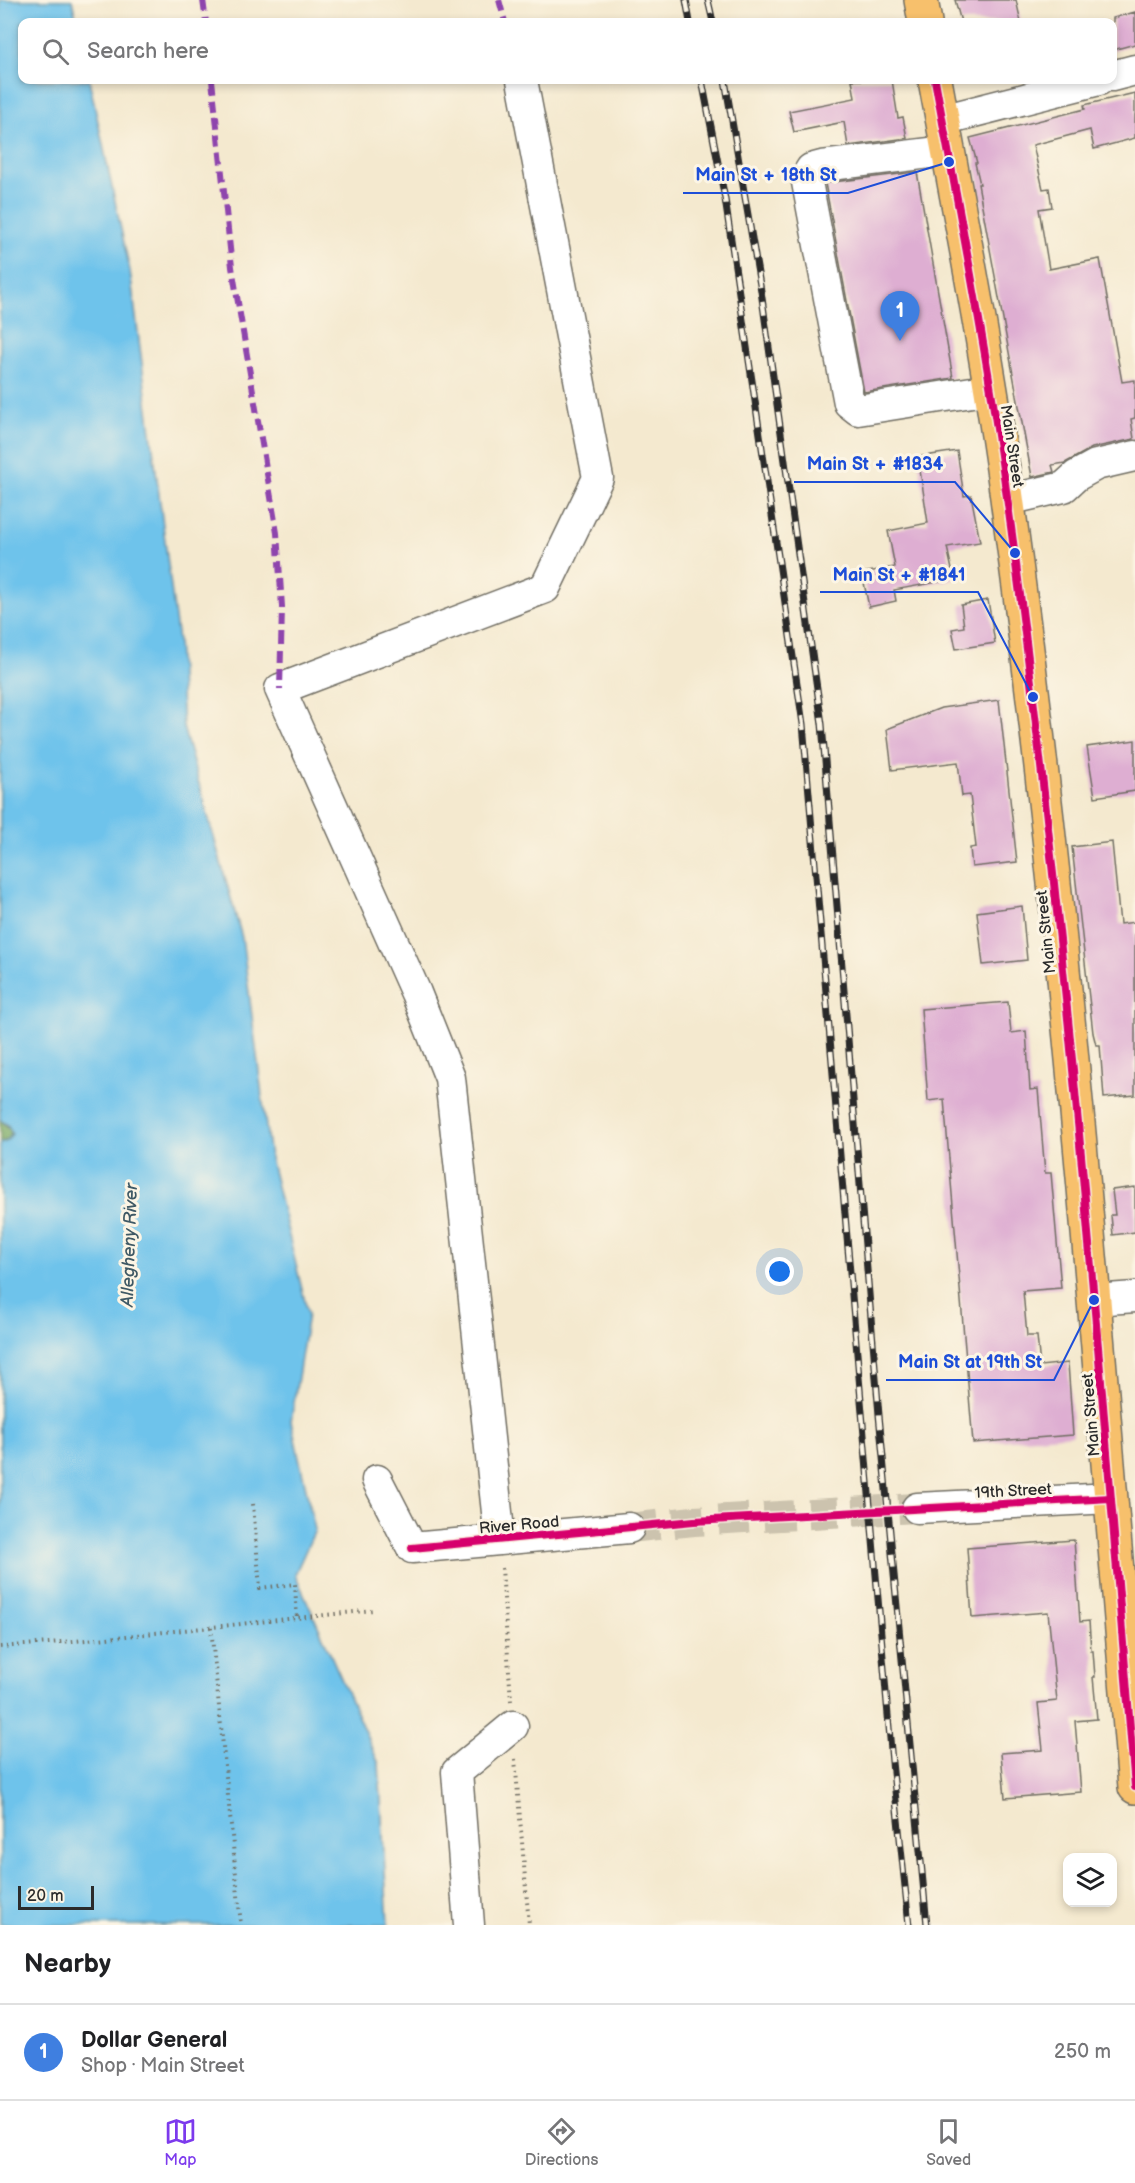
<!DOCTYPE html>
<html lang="en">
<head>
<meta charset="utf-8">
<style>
  body { margin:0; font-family:"Balsamiq Sans",sans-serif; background:#f6f6f6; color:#202124 }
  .controls { position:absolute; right:18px; bottom:18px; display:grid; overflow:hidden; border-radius:12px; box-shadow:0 3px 9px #0003 }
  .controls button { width:54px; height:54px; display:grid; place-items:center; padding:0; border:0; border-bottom:2px solid #e0e0e0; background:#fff; color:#202124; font:30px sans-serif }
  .scale { position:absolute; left:18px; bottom:15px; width:76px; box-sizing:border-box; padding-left:6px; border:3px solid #2b2b2b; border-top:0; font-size:16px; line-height:21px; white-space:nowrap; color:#2b2b2b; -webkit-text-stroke:4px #fcf5e5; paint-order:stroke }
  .you { position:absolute; left:780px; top:1272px; width:21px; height:21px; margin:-15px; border:4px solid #fff; border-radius:50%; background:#1a73e8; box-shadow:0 0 0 9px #1a73e833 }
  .badge { display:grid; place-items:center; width:39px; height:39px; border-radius:50%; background:#7c3aed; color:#fff; font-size:20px; font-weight:700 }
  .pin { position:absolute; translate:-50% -50px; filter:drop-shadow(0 2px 3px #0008) }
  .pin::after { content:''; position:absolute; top:32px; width:21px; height:18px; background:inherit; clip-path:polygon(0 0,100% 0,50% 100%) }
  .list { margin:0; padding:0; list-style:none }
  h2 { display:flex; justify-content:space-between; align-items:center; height:78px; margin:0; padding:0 24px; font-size:26px }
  h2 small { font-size:20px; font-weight:400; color:#757577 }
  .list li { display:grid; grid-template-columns:39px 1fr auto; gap:18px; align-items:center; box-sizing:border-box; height:96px; padding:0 24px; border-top:2px solid #e0e0e0 }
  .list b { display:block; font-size:22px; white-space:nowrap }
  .list p { margin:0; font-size:20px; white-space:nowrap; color:#757577 }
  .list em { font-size:20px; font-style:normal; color:#757577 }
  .icon { flex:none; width:33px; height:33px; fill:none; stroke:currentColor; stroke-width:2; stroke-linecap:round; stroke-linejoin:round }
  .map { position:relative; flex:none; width:1135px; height:1925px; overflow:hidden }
  .search { position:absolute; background:#fff; box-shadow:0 3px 9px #0003; left:18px; right:18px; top:18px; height:66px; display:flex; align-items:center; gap:15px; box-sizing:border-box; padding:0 21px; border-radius:12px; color:#757577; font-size:22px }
  .sheet { height:174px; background:#fff }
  nav { display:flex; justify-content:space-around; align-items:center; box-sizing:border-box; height:84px; border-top:2px solid #e0e0e0; background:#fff; font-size:16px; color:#757577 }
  nav a { display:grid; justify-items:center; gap:3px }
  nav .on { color:#7c3aed }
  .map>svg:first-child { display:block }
  .forest { fill:url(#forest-crowns); stroke:#526b48; stroke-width:1.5 }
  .water { fill:#6ec3eb; stroke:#4c778b; stroke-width:1.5 }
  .building { fill:#deaed2 }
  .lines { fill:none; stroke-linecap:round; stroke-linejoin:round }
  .minor-tunnel { stroke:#ccc3ae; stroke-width:30; stroke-dasharray:30 15; stroke-linecap:butt }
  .minor-casing { stroke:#716e64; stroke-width:33 }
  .major-casing { stroke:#716e64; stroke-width:36 }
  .path { stroke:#716e64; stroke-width:4; stroke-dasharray:1.5 4.5; stroke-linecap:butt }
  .minor { stroke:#fff; stroke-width:30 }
  .major { stroke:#f7c06c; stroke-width:33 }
  .rail-casing { stroke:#2b2b2b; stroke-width:7 }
  .rail { stroke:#fcf5e5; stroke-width:4.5; stroke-dasharray:14; stroke-linecap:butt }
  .quiet { stroke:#8e44ad; stroke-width:6; stroke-dasharray:12 6; stroke-linecap:butt }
  .cycleway-casing { stroke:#fcf5e5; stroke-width:11 }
  .cycleway { stroke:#d6006c; stroke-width:8 }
  .labels { text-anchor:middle; stroke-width:6; stroke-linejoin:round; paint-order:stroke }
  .street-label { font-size:16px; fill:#2b2b2b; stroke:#fcf5e5 }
  .water-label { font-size:18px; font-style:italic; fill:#3f5965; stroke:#fcf5e5 }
  .leader { fill:none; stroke:#1d4ed8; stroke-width:2 }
  .callout-dot { fill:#1d4ed8; stroke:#fcf5e5; stroke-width:2 }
  .callout-label { font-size:18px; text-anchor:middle; font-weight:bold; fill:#1d4ed8; stroke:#fcf5e5; stroke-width:6; stroke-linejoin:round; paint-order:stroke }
</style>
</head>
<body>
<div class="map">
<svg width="1135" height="1925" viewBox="0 0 1135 1925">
  <defs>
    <pattern id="forest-crowns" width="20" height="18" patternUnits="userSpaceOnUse" patternTransform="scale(1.5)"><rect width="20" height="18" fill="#7aab66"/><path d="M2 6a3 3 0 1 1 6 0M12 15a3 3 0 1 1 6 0" fill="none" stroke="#648b54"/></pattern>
  </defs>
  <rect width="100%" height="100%" fill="#fcf5e5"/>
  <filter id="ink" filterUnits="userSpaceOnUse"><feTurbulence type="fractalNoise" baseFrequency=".0167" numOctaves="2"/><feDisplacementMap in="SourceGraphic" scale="12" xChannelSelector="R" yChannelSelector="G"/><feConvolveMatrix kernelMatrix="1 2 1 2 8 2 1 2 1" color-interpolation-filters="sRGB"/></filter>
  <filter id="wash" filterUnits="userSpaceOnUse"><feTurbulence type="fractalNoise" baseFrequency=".008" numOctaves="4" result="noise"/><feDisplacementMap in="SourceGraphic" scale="24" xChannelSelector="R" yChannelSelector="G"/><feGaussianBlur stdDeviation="1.35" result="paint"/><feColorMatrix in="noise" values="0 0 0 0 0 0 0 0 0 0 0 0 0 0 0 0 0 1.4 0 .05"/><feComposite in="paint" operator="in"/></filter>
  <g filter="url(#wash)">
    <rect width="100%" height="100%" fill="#f4e9cf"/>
    <path class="forest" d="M0 1120 11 1130 10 1139 6 1142H0Z"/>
    <path class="water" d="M0 0H72L77 22H22V80H89L130 271 178 641 183 727 242 938 270 1158 308 1314 291 1421 315 1530 295 1574 379 1764 388 1925H0V1142H6L12 1134 8 1125 0 1120Z"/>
    <g id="blocks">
      <path class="building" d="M955 0H1016L1021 22H961Z
        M1135 12V44L1113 50V18Z
        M852 80H892L898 118 903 117 907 138 848 146 844 122 794 132 789 111 855 98Z
        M1135 93V138L1094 149 1090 130 1033 145 1043 189 1049 188 1052 207 1039 209 1049 269 1100 259 1122 382 1135 380V418L1131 419 1134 439 1092 448 1065 463 1052 465 1054 472 1032 477 978 184H980L975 163H977L970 138 1085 109 1084 105Z
        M917 172 953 378 864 392 825 183Z
        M957 451 964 496 971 495 980 542 947 547 954 579 894 590 896 601 869 607 862 573 895 567 888 531 928 523 918 457Z
        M988 600 995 643 956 649 952 629 964 627 961 605Z
        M999 700 1017 862 972 867 970 848 976 847 970 795 962 796 958 762 892 770 887 729 941 708Z
        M1135 740V791L1095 797 1087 747Z
        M1112 842 1120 924 1135 922V1095L1104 1098 1100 1045H1096L1093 1033 1072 847Z
        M1022 906 1027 960 983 965 977 912Z
        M1008 1002 1011 1033 1026 1031 1030 1090 1038 1089 1045 1173H1051L1061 1288 1023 1291 1027 1336H1037L1040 1366 1068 1363 1073 1435 973 1443 944 1099 928 1101 921 1009Z
        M1135 1187V1232L1113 1235 1111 1215H1115L1112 1190Z
        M1074 1540 1080 1622 1089 1621 1091 1651H1093L1095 1677H1093L1097 1719 1075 1721 1081 1792 1005 1798 1001 1753 1043 1750 1038 1703 1057 1701 1048 1612 972 1618 967 1548Z"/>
    </g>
  </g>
  <g filter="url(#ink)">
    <use href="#blocks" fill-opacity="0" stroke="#716e64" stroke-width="1.5"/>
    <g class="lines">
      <path class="minor-tunnel" d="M629 1528 694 1521 917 1508"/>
      <g class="minor-casing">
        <path id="minor" d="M1112 76 1135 70
          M942 120 1099 80
          M947 151 822 166 811 169 806 177 849 403 858 410 991 389
          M1008 500 1064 487 1076 476 1096 465 1135 456
          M1094 1300 1135 1297
          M377 1480 412 1548 629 1528
          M917 1508 1111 1498
          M500 1540 450 1078 416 993 280 689 545 588 598 478 522 80
          M469 1925 457 1772 513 1726"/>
      </g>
      <g class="major-casing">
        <path id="major" d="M921 0 925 22
          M935 80C961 221 989 363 1008 505 1067 931 1099 1359 1135 1787"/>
      </g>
      <path class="path" d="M253 1504 260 1588 295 1584 297 1619
        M502 1568 511 1701
        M211 1627 241 1925
        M0 1647 98 1639 373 1610
        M515 1759 529 1925"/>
      <use href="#minor" class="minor"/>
      <use href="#major" class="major"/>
      <g class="rail-casing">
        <path id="rail" d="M686 0 690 22
          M708 0 713 22
          M702 80 725 199 803 724 892 1762 909 1925
          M725 80 761 291 822 724 879 1415 927 1925"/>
      </g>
      <use href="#rail" class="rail"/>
      <path class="quiet" d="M203 0 206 22
        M499 0 505 22
        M212 80 232 267 277 533 282 607 280 689"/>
      <g class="cycleway-casing">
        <path id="cycleway" d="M935 80C961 221 989 363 1008 505 1067 931 1099 1359 1135 1787
          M412 1548 694 1521 1111 1498"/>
      </g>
      <use href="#cycleway" class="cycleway"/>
    </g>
  </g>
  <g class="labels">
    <g class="street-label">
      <text transform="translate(1013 446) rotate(81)" y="6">Main Street</text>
      <text transform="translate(1045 932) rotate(-96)" y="6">Main Street</text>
      <text transform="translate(1090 1415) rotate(-95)" y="6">Main Street</text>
      <text transform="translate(1013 1490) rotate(-3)" y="6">19th Street</text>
      <text transform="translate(519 1524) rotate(-5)" y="6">River Road</text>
    </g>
    <g class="water-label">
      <text transform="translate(129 1245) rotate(-88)" y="6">Allegheny River</text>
    </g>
  </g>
  <path class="leader" d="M949 162L848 193H683M1015 553L955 482H794M1033 697L978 592H820M1094 1300L1054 1380H886"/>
  <g class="callout-dot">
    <circle cx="949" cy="162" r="6"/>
    <circle cx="1015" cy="553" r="6"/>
    <circle cx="1033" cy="697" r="6"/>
    <circle cx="1094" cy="1300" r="6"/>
  </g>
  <g class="callout-label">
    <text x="766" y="181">Main St + 18th St</text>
    <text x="875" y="470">Main St + #1834</text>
    <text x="899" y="581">Main St + #1841</text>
    <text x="970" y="1368">Main St at 19th St</text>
  </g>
</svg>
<div class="controls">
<button><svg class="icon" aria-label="layers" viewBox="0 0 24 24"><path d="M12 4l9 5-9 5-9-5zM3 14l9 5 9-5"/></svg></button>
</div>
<div class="scale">20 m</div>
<div class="you"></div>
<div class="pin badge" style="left:900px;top:341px;background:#3f7fe0">1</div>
<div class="search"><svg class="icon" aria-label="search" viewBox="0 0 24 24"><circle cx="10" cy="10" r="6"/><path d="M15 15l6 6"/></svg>Search here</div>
</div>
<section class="sheet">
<h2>Nearby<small></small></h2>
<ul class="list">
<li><span class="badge" style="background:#3f7fe0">1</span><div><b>Dollar General</b><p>Shop · Main Street</p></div><em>250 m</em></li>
</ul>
</section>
<nav>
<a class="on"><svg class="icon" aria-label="map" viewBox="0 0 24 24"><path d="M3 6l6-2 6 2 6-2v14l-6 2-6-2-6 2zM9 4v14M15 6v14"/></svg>Map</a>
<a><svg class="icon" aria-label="directions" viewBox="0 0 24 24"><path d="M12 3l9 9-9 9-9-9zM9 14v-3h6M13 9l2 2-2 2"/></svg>Directions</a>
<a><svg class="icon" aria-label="saved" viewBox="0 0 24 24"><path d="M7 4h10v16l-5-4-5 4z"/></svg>Saved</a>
</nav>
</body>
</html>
